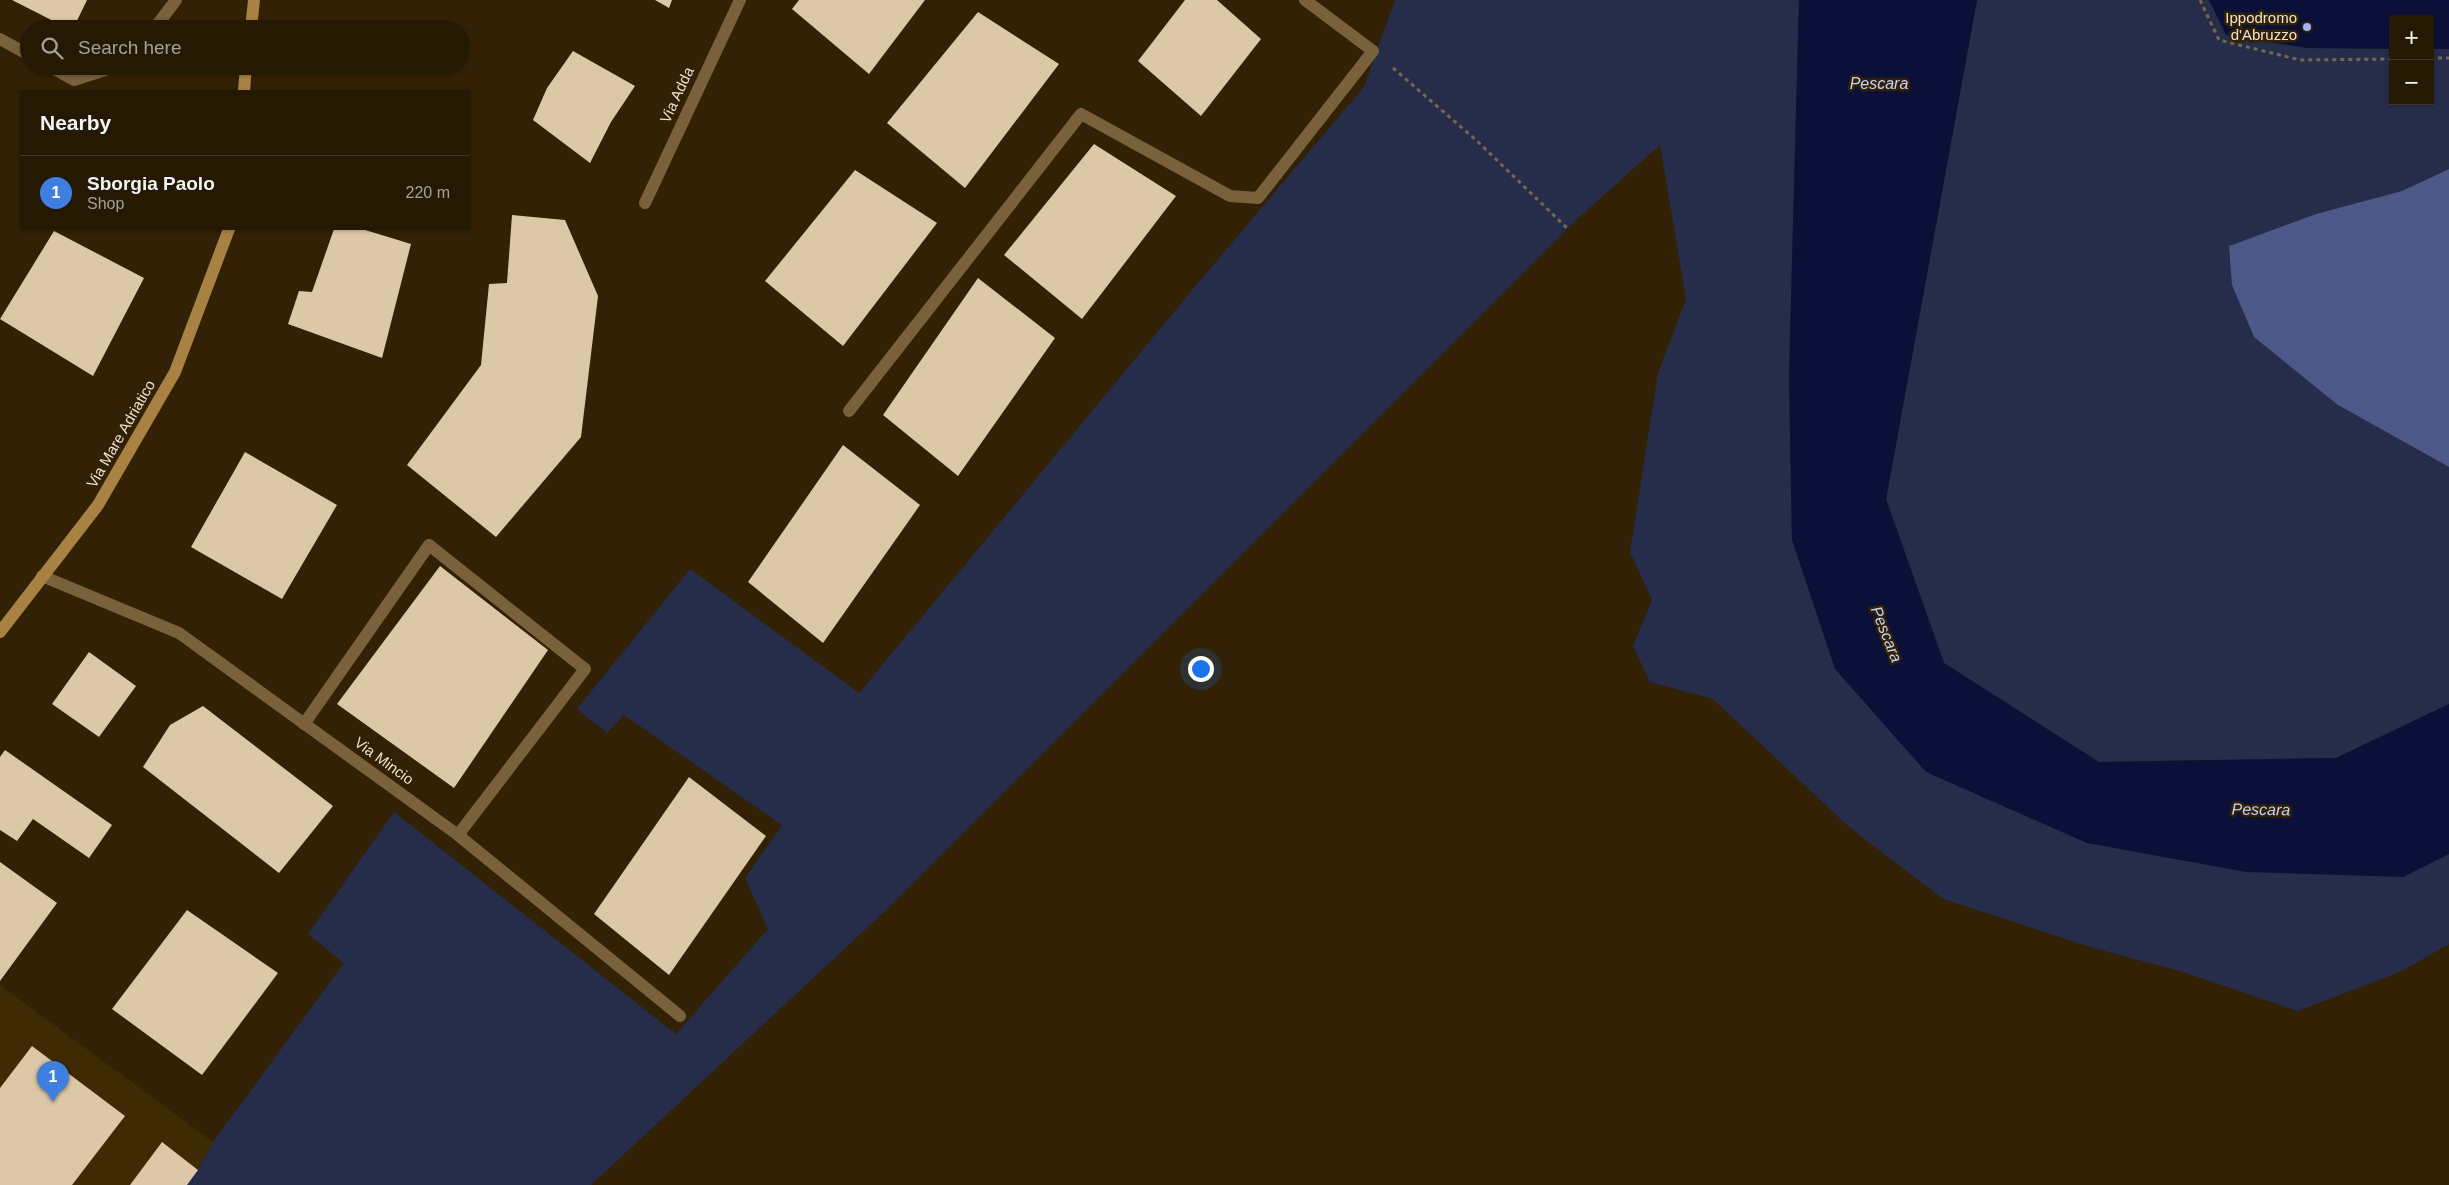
<!DOCTYPE html>
<html lang="en">
<head>
<meta charset="utf-8">
<style>
  body { margin:0; font-family:Arial,sans-serif; background:#2e220d; color:#f1f3f6 }
  .controls { position:absolute; right:15px; top:15px; display:grid; overflow:hidden; border-radius:0px; box-shadow:0 1px 4px #0004 }
  .controls button { width:45px; height:45px; display:grid; place-items:center; padding:0; border:0; border-bottom:1px solid #423825; background:#261903; color:#f1f3f6; font:25px sans-serif }
  .you { position:absolute; left:1200px; top:668px; width:18px; height:18px; margin:-12px; border:4px solid #fff; border-radius:50%; background:#1a73e8; box-shadow:0 0 0 8px #1a73e833 }
  .badge { display:grid; place-items:center; width:32px; height:32px; border-radius:50%; background:#db2777; color:#fff; font-size:16px; font-weight:700 }
  .pin { position:absolute; translate:-50% -41px; filter:drop-shadow(0 1px 2px #0008) }
  .pin::after { content:''; position:absolute; top:26px; width:18px; height:15px; background:inherit; clip-path:polygon(0 0,100% 0,50% 100%) }
  .list { margin:0; padding:0; list-style:none }
  h2 { display:flex; justify-content:space-between; align-items:center; height:65px; margin:0; padding:0 20px; font-size:21px }
  h2 small { font-size:16px; font-weight:400; color:#a4a09a }
  .list li { display:grid; grid-template-columns:32px 1fr auto; gap:15px; align-items:center; box-sizing:border-box; height:75px; padding:0 20px; border-top:1px solid #423825 }
  .list b { display:block; font-size:19px; white-space:nowrap }
  .list p { margin:0; font-size:16px; white-space:nowrap; color:#a4a09a }
  .list em { font-size:16px; font-style:normal; color:#a4a09a }
  .icon { flex:none; width:28px; height:28px; fill:none; stroke:currentColor; stroke-width:2; stroke-linecap:round; stroke-linejoin:round }
  .map { position:relative; flex:none; width:2449px; height:1185px; overflow:hidden }
  .search { position:absolute; background:#261903; box-shadow:0 1px 4px #0004; left:20px; top:20px; width:450px; height:55px; display:flex; align-items:center; gap:12px; box-sizing:border-box; padding:0 18px; border-radius:28px; color:#a4a09a; font-size:19px }
  .panel { position:absolute; background:#261903; box-shadow:0 1px 4px #0004; left:20px; top:90px; width:450px; height:140px; border-radius:0px }
  .map>svg:first-child { display:block }
  .built { fill:#3e2a03 }
  .green { fill:#252d4a; fill-rule:evenodd }
  .forest { fill:#4c5988 }
  .water { fill:#0a1038 }
  .building { fill:#dcc7a6 }
  .lines { fill:none; stroke-linecap:round; stroke-linejoin:round }
  .path { stroke:#75664e; stroke-width:3; stroke-dasharray:4 4; stroke-linecap:butt }
  .service { stroke:#78613b; stroke-width:12 }
  .minor { stroke:#78613b; stroke-width:12 }
  .secondary { stroke:#a88243; stroke-width:12 }
  .poi-dot { fill:#9db4fd; stroke:#322104; stroke-width:2 }
  .labels { text-anchor:middle; stroke-width:5; stroke-linejoin:round; paint-order:stroke }
  .poi-label { font-size:15px; fill:#eee3d3; stroke:#322104; text-anchor:end }
  .street-label { font-size:15px; fill:#eee3d3; stroke:#322104 }
  .water-label { font-size:16px; font-style:italic; fill:#c3d2ff; stroke:#322104 }
</style>
</head>
<body>
<div class="map">
<svg width="2449" height="1185" viewBox="0 0 2449 1185">
  <rect width="100%" height="100%" fill="#322104"/>
  <path class="built" d="M0 985 213 1142 198 1170 187 1185H0Z"/>
  <path class="green" d="M1395 0H1799L1789 376 1792 540 1835 669 2403 877 2449 854V944L2402 971 2298 1011 2183 972 2094 948 1943 899 1848 826 1713 699 1650 682 1633 646 1652 600 1630 552 1658 373 1686 299 1660 145 1575 221 884 912 591 1185H187L198 1170 213 1142 344 963 308 934 394 812 676 1034 768 929 745 878 782 825 624 715 607 733 577 709 690 569 859 693 1202 278 1364 87Z
    M1977 0H2449V169L2402 191 2316 214 2229 246 2338 405 2449 467V704L2336 758 2099 762 1944 663 1886 499ZM2393 19H2430V101H2393Z"/>
  <path class="forest" d="M2449 169V467L2338 405 2254 337 2232 285 2229 246 2316 214 2402 191Z"/>
  <path class="water" d="M1799 0H1977L1886 499 1944 663 2099 762 2336 758 2449 704V854L2403 877 2246 872 2087 843 1926 772 1835 669 1792 540 1789 376Z
    M2209 0H2449V49H2430V19H2393V49L2306 48 2226 35Z"/>
  <path class="building" d="M12 0H87L73 29H69Z
    M655 0H672L669 8Z
    M799 0H925L869 74 792 9Z
    M1185 0H1217L1261 39 1201 116 1138 61Z
    M978 12 1059 64 965 188 887 123Z
    M573 51 635 86 611 122 590 163 533 120 547 88Z
    M1094 144 1176 196 1082 319 1004 255Z
    M855 170 937 223 843 346 765 281Z
    M512 215 565 220 598 296 581 437 496 537 407 465 481 365 489 284 507 283Z
    M334 229H362L411 244 382 358 288 324 299 291 312 292Z
    M54 231 144 278 93 376 0 319Z
    M978 278 1055 338 958 476 883 415Z
    M843 445 920 505 823 643 748 582Z
    M245 452 337 505 282 599 191 547Z
    M440 566 548 650 454 788 337 704Z
    M89 652 136 686 99 737 52 704Z
    M203 706 333 806 279 873 143 767 170 725Z
    M5 750 112 825 89 858 33 819 17 841 0 830V757Z
    M689 777 766 836 669 975 594 914Z
    M0 862 57 903 0 981Z
    M187 910 278 973 202 1075 112 1009Z
    M32 1046 125 1116 72 1185H0V1088Z
    M162 1142 198 1170 187 1185H130Z"/>
  <g class="lines">
    <path class="path" d="M2200 0 2219 40 2300 60 2393 59
      M2430 58H2449
      M1393 68 1476 140 1568 229"/>
    <path class="service" d="M304 724 429 545 585 669 458 835"/>
    <path class="minor" d="M154 29 176 0
      M0 39 29 55
      M49 66 74 80 118 66
      M645 203 740 0
      M849 411 1081 114 1230 196 1258 198 1373 51 1305 0
      M42 576 179 633 458 835 680 1016"/>
    <path class="secondary" d="M251 29 254 0
      M244 91 246 66
      M0 632 98 505 175 372 229 229"/>
  </g>
  <circle class="poi-dot" cx="2307" cy="27" r="5"/>
  <g class="labels">
    <g class="poi-label">
      <text x="2297" y="23">Ippodromo<tspan x="2297" dy="17">d'Abruzzo</tspan></text>
    </g>
    <g class="street-label">
      <text transform="translate(677 95) rotate(-65)" y="5">Via Adda</text>
      <text transform="translate(121 434) rotate(-60)" y="5">Via Mare Adriatico</text>
      <text transform="translate(384 761) rotate(36)" y="5">Via Mincio</text>
    </g>
    <g class="water-label">
      <text x="1879" y="89">Pescara</text>
      <text transform="translate(1887 634) rotate(68)" y="6">Pescara</text>
      <text transform="translate(2261 809) rotate(1)" y="6">Pescara</text>
    </g>
  </g>
</svg>
<div class="controls">
<button>+</button>
<button>−</button>
</div>
<div class="you"></div>
<div class="pin badge" style="left:53px;top:1102px;background:#3f7fe0">1</div>
<div class="search"><svg class="icon" aria-label="search" viewBox="0 0 24 24"><circle cx="10" cy="10" r="6"/><path d="M15 15l6 6"/></svg>Search here</div>
<section class="panel">
<h2>Nearby<small></small></h2>
<ul class="list">
<li><span class="badge" style="background:#3f7fe0">1</span><div><b>Sborgia Paolo</b><p>Shop</p></div><em>220 m</em></li>
</ul>
</section>
</div>
</body>
</html>
